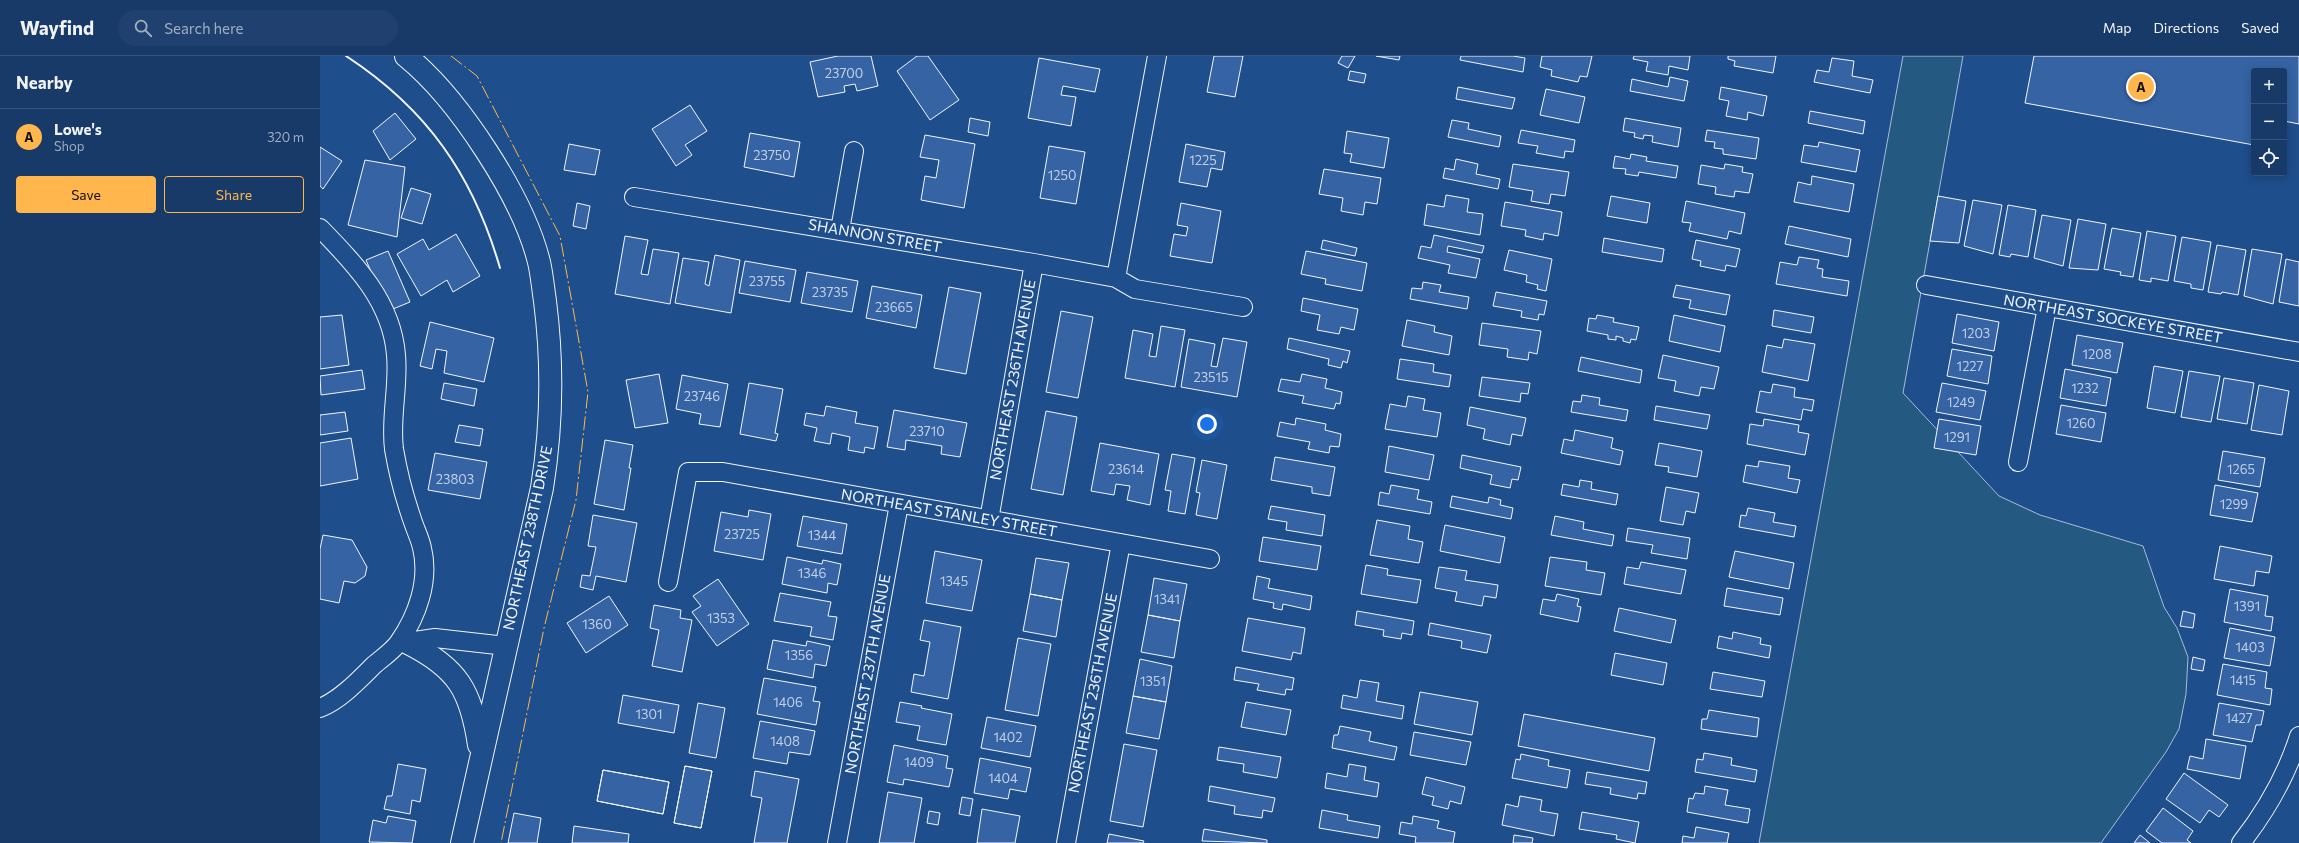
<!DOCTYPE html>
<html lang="en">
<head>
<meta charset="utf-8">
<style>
  body { margin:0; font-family:Commissioner,sans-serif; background:#20416f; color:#f1f3f6 }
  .controls { position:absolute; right:12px; top:12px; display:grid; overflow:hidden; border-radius:4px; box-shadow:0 2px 10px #0003 }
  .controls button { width:36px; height:36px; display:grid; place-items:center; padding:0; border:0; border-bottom:1px solid #36547d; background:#173a69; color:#f1f3f6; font:20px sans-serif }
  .you { position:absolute; left:887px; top:368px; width:14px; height:14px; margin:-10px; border:3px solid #fff; border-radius:50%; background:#1a73e8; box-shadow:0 0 0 6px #1a73e833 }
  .badge { display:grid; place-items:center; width:26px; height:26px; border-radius:50%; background:#ffb74d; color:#111; font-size:13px; font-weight:700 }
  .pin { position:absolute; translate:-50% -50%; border:2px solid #fff; box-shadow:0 1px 4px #0006 }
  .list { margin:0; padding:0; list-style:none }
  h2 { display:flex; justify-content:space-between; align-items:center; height:52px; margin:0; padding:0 16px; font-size:17px }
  h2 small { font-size:13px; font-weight:400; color:#9eadc0 }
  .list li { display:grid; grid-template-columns:26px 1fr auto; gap:12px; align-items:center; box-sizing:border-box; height:56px; padding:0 16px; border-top:1px solid #36547d }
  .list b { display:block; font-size:15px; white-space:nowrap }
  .list p { margin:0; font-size:13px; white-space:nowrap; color:#9eadc0 }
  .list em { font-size:13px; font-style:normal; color:#9eadc0 }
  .actions { display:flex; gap:8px; padding:12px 16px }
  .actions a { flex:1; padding:9px 0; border:1px solid #ffb74d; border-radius:4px; text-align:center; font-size:14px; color:#ffb74d }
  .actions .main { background:#ffb74d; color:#111 }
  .icon { flex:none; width:22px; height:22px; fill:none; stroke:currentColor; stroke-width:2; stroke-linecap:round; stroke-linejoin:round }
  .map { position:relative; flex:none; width:1979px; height:787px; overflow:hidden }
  header { display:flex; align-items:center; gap:24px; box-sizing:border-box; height:56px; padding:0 20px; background:#173a69; border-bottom:1px solid #36547d }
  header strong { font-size:19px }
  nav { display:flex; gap:22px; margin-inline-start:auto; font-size:14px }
  .search { width:280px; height:36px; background:#20416f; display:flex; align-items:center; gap:10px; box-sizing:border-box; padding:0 14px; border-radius:22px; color:#9eadc0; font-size:15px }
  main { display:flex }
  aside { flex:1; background:#173a69 }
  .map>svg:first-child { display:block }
  .green { fill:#245a82; stroke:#a8bbd7 }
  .building { fill:#3563a3; stroke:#f2f6ff }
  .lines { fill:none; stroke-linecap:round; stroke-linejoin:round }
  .minor-casing { stroke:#f2f6ff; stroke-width:20 }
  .trunk-casing { stroke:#f2f6ff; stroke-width:24 }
  .minor { stroke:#1f4e8c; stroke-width:18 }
  .trunk { stroke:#1f4e8c; stroke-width:22 }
  .wall { stroke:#f2f6ff; stroke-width:2 }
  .power { stroke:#ffb74d; stroke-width:1; stroke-dasharray:14 3 2 3; stroke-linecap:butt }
  .labels { text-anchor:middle; stroke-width:3; stroke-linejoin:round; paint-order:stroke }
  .number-label { font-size:13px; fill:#c3d1e8 }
  .street-label { font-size:15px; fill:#f2f6ff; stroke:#1f4e8c }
</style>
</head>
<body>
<header>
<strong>Wayfind</strong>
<div class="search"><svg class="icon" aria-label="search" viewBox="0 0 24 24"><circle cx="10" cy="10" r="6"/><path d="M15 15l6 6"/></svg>Search here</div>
<nav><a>Map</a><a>Directions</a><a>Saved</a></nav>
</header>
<main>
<aside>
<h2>Nearby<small></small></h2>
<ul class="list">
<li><span class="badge">A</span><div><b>Lowe's</b><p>Shop</p></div><em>320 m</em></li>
</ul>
<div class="actions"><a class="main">Save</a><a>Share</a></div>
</aside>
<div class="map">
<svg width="1979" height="787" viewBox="0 0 1979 787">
  <rect width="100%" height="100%" fill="#1f4e8c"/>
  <path class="green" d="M1583 0H1643L1583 337 1679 440 1720 459 1823 490 1844 551 1857 572 1868 601 1866 638 1859 673 1846 696 1781 787H1439Z"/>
  <path class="building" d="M518 0H551L558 30 537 35 535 28 524 30 525 36 498 41 490 6Z
    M597 0H608L639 44 610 64 577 15Z
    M894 0H923L915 41 887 36Z
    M1022 0H1035L1028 12 1018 7Z
    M1056 0H1080L1079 4Z
    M1141 0H1193L1205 2 1203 16 1140 4Z
    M1222 0H1272L1267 21 1260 20 1258 26 1231 20 1232 14 1220 11Z
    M1314 0H1370L1368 14 1349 10 1348 19 1326 15 1328 6 1313 3Z
    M1408 0H1456L1453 17 1414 10 1415 5 1408 3Z
    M1714 0H1979V68L1964 65V15H1934V89L1705 47Z
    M719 2 780 13 775 36 743 30 741 39 756 41 751 70 708 62Z
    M1512 2 1534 5 1532 20 1553 24 1550 37 1494 26 1497 14 1509 16Z
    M1030 15 1046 18 1044 27 1028 24Z
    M1350 21 1368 25 1364 45 1310 35 1312 23 1348 31Z
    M1138 31 1195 42 1192 53 1136 43Z
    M1401 31 1447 40 1443 60 1428 56 1427 64 1406 60 1409 45 1399 43Z
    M1226 33 1265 41 1259 67 1220 59Z
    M370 49 387 75 365 89 372 99 356 110 332 73Z
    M1490 55 1545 65 1543 78 1488 67Z
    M75 57 96 83 70 104 53 75Z
    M650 62 670 66 668 80 648 76Z
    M1305 62 1361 72 1358 91 1332 86 1333 80 1324 79 1323 83 1314 81 1315 77 1303 75Z
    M1132 64 1149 67 1148 73 1181 80 1179 91 1128 81Z
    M1201 74 1255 84 1253 96 1245 95 1244 102 1216 97 1218 90 1198 87Z
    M1387 74 1439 82 1436 103 1403 98V93L1394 92 1395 86 1385 85Z
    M1027 75 1069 82 1064 112 1030 106 1032 98 1024 97Z
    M430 77 480 86 474 121 424 111Z
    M605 79 655 88 644 152 601 144 605 120 616 122 619 104 600 101Z
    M1499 86 1540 94 1536 116 1481 106 1484 89 1498 91Z
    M249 88 280 94 275 119 244 114Z
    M866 88 905 96 902 114 891 112 887 131 859 126Z
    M729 90 765 96 756 148 720 142Z
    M0 91 22 105 3 133 0 130Z
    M1311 98 1327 101 1326 105 1358 110 1356 122 1319 116 1318 120 1305 118 1306 113 1293 112 1295 100 1310 103Z
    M1136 103 1158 108 1156 118 1180 123 1178 133 1123 122 1125 112 1134 114Z
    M45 104 85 111 77 181 28 169Z
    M1193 108 1249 116 1245 140 1231 138 1229 148 1211 145 1213 135 1189 131Z
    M1405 108 1423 111 1422 116 1433 118 1429 137 1415 135 1414 141 1395 138 1396 131 1378 128 1381 109 1404 113Z
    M1004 113 1061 122 1057 148 1045 146 1043 159 1021 155 1023 142 999 138Z
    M1492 120 1534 128 1529 156 1474 146 1478 126 1491 129Z
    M91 132 111 138 102 168 81 162Z
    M1126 139 1149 143 1147 156 1163 158 1160 179 1104 169 1107 148 1124 151Z
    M1291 140 1330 147 1327 167 1287 160Z
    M1618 140 1646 145 1639 187 1610 185Z
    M1653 144 1682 149 1673 198 1644 190Z
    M1366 145 1425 157 1421 178 1409 175 1407 183 1369 175 1371 167 1362 166Z
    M1185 146 1242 156 1238 180 1224 177 1223 184 1205 180 1206 174 1181 170Z
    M257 147 270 150 266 173 253 170Z
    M861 147 901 155 892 207 850 200 854 178 866 180 868 171 857 169Z
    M1688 149 1716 154 1708 201 1691 198 1690 201 1679 199Z
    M1722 159 1751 164 1743 210 1714 202Z
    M1758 163 1786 168 1778 214 1749 212Z
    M1469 170 1531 183 1528 201 1465 188Z
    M1792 172 1821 177 1813 221 1800 219 1801 216 1784 213Z
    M1827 175 1856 180 1848 225 1831 222V226L1819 224Z
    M136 178 160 220 133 236 127 224 101 240 77 198 103 183 109 194Z
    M1114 179 1164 190 1162 197 1128 190 1127 196 1160 203 1156 222 1128 217 1130 209 1098 202 1101 190 1111 192Z
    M305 180 328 184 321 218 328 219 333 193 359 197 350 248 295 238Z
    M1862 181 1891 186 1883 234 1871 232V228L1854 225Z
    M1284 182 1344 193 1342 206 1282 196Z
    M1003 184 1037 192 1035 200 1001 193Z
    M1376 184 1420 193 1416 211 1406 209 1405 215 1380 210 1381 205 1372 203Z
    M1897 189 1926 194 1918 239 1902 236 1901 238 1888 236Z
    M1932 193 1962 198 1953 248 1924 240Z
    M1189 194 1232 203 1226 235 1217 233 1218 229 1206 226 1207 219 1184 214Z
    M68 195 90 246 68 255 46 204Z
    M986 195 1047 207 1042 235 1005 228 1006 223 981 218Z
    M395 199 420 204 411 257 355 247 363 202 389 206 385 228 389 230Z
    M1479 201 1499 204 1497 212 1503 213 1502 221 1529 225 1527 240 1456 228 1460 206 1477 209Z
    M1966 203 1979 206V250L1959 246Z
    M425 205 476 214 470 246 419 237Z
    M487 216 538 225 532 256 481 247Z
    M1103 226 1121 229 1119 236 1149 241 1147 253 1090 243 1092 232 1102 233Z
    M1356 229 1410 239 1406 259 1369 252 1371 244 1353 241Z
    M552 230 602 239 596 272 546 262Z
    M629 231 661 237 646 318 614 312Z
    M1176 236 1227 245 1224 259 1219 258 1218 264 1201 261 1202 255 1173 250Z
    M983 242 1038 253 1034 274 1021 271 1019 278 997 274 1000 259 981 255Z
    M1454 254 1494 261 1491 277 1452 270Z
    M741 255 773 261 758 342 726 336Z
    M1637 258 1679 266 1674 295 1632 287Z
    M22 259 29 309 0 313V261Z
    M1277 259 1294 262 1293 266 1319 271 1316 284 1311 283 1310 287 1303 285V282L1296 280V284L1288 283V279L1267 275 1269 262 1276 263Z
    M1354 259 1405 270 1400 296 1349 285Z
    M1087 264 1115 270 1114 276 1132 280 1129 299 1082 290Z
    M110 266 174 282 164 326 124 317 127 295 116 293 112 313 100 310Z
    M1162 267 1221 275 1217 298 1209 296 1208 304 1187 301 1188 293 1159 289Z
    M841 270 865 274 855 331 805 322 813 274 833 278 829 300 836 301Z
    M1757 279 1803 287 1797 317 1752 309Z
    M903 282 927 286 917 341 861 331 869 283 895 288 891 310 897 311Z
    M969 282 1030 295 1027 307 1023 305 1021 312 1008 309 1009 303 967 293Z
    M1464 283 1495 288 1488 325 1442 316 1447 289 1462 292Z
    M1632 293 1672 300 1668 328 1627 320Z
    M1343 299 1399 311 1394 333 1381 331 1379 340 1354 335 1356 325 1338 322Z
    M1261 301 1322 314 1320 327 1258 315Z
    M1080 303 1114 308 1113 316 1131 319 1129 331 1077 323Z
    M1834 310 1863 315 1855 357 1827 352Z
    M1745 313 1791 322 1786 350 1740 342Z
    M42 314 45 333 1 339 0 320Z
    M1869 315 1900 320 1891 366 1861 361Z
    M339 318 348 367 315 372 306 324Z
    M982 318 1007 323 1005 332 1022 336 1020 348 1016 347 1014 353 982 347 984 340 958 335 961 323 980 326Z
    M362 319 408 328 400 371 379 368 381 358 356 353Z
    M1162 321 1210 327 1208 338 1201 337 1200 346 1159 340Z
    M1904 322 1934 327 1927 368 1897 363Z
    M124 327 157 333 154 350 121 343Z
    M429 327 463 333 455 377 458 378 456 385 420 378Z
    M1622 327 1666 335 1660 364 1616 356Z
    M1453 328 1475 332 1474 341 1494 344 1492 355 1483 353 1481 364 1436 356 1440 335 1451 337Z
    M1939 329 1969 335 1962 379 1931 374Z
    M1262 339 1280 342 1279 349 1308 354 1306 365 1251 356 1253 345 1261 346Z
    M1088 340 1105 343 1103 354 1121 357 1117 381 1065 373 1070 348 1086 351Z
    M1741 349 1786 357 1781 386 1736 378Z
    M506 350 537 356 535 367 558 371 554 393 545 391 544 397 528 394 530 381 512 377 510 388 494 385 497 372 484 369 486 357 504 360Z
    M1336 350 1390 359 1387 373 1334 364Z
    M1150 351 1206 362 1202 380 1192 378 1190 389 1163 383 1165 373 1147 369Z
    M574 354 647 367 640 401 621 398 622 390 586 384 585 394 567 391Z
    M726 355 757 361 743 439 711 433Z
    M25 356 28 375 0 379V359Z
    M976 362 1006 368 1005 374 1021 378 1019 391 1010 390 1009 397 988 393 990 386 957 380 960 366 975 369Z
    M1444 363 1479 369 1478 376 1489 378 1485 399 1427 388 1430 368 1443 370Z
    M1619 363 1661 370 1656 399 1614 392Z
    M139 369 163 373 160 390 135 386Z
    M1255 374 1293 382 1291 392 1303 395 1300 409 1241 397 1244 383 1253 385Z
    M31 382 38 423 0 430V387Z
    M285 384 313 389 309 412H311L304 454 274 448Z
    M780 387 839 398 830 449 807 444 810 430 796 428 794 439 771 435Z
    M1339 387 1382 395 1377 421 1348 416 1349 411 1335 409Z
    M1069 390 1114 399 1109 424 1065 416Z
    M1903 395 1945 402 1940 431 1898 424Z
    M115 397 167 406 160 443 108 434Z
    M852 398 875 402 865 458 848 455 851 435 845 434Z
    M1142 399 1201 411 1198 424 1192 423 1190 432 1170 428 1172 419 1140 412Z
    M955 401 1015 411 1010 440 992 437V431L951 424Z
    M882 404 907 409 897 463 876 459 880 437 876 436Z
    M1439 405 1470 410 1468 422 1480 424 1477 437 1423 426 1426 409 1438 411Z
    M1260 424 1272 426 1271 433 1298 438 1296 449 1241 439 1243 428 1259 431Z
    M1071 429 1099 434 1097 443 1112 446 1110 458 1058 449 1060 436 1069 438Z
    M1895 429 1938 437 1932 466 1890 459Z
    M1346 431 1379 437 1375 457 1366 455 1363 469 1340 465Z
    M1132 440 1168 447 1169 441 1181 444 1180 449 1193 452 1191 463 1130 451Z
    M951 450 1005 459 1002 480 966 474 967 466 948 463Z
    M1428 452 1455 457 1453 466 1476 470 1474 481 1419 471 1421 459 1426 460Z
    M429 454 451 458 443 504 394 495 401 456 428 461Z
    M273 459 317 467 306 526 276 520 273 534 260 531 262 519 270 520 276 491 268 490Z
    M483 460 527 468 522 498 477 490Z
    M1235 460 1264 466 1263 473 1294 479 1292 490 1231 479Z
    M1057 464 1090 470 1088 483 1103 486 1099 507 1050 499Z
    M1125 469 1185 481 1180 507 1120 495Z
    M1308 472 1370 482 1367 503 1331 497 1333 489 1306 485Z
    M3 479 32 484 47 511 45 520 35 527 24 525 19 547 0 543V493Z
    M943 481 1001 490 997 514 939 505Z
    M1900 490 1952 500 1949 517 1936 515 1934 530 1894 523Z
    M615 495 662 504 652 555 606 547Z
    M1415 495 1474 507 1469 533 1409 521Z
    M467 501 502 508 503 504 521 508 517 529 508 527 507 537 462 528Z
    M1230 501 1267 506 1266 514 1285 517 1281 539 1225 530Z
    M716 502 749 507 742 544 710 538Z
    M1321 506 1366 514 1361 538 1304 528 1307 511 1319 513Z
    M1046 509 1068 513 1067 519 1101 524 1097 547 1041 538Z
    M1119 511 1147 515 1145 524 1178 529 1176 542 1164 540 1162 550 1135 545 1137 536 1115 532Z
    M937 520 950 523 948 532 992 540 990 554 963 548 962 554 953 552 954 547 933 543Z
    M834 522 867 528 860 565 828 559Z
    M398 523 429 568 397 590 372 556 381 550 373 540Z
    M1407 532 1463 542 1460 559 1404 550Z
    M1910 533 1948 540 1945 560 1953 561 1951 575 1904 566Z
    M460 537 511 546 508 560 517 561 513 584 490 580 492 571 454 565Z
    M710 538 742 544 736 581 703 575Z
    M1237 538 1259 543 1257 550 1261 551 1258 566 1220 558 1223 543 1235 545Z
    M289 540 308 569 266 597 247 567Z
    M334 549 361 554 360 562 372 564 362 616 332 610 339 574 330 572Z
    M1299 552 1356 564 1351 587 1294 575Z
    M1037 555 1094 565 1092 579 1082 577 1081 583 1063 580 1064 574 1035 569Z
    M1863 555 1875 558 1873 572 1860 570Z
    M828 559 860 565 854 602 821 596Z
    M928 562 985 572 981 598 973 596 971 604 922 595Z
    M604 564 641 571 628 643 591 636 594 618 604 620 610 586 600 584Z
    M1110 567 1171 579 1167 597 1141 592 1142 585 1108 579Z
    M1910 572 1955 581 1950 610 1904 602Z
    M1413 576 1441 582 1440 588 1451 590 1449 602 1397 592 1399 580 1412 583Z
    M698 582 731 588 718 660 685 654Z
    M453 584 486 590 487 585 510 590 506 610 495 608 493 622 447 613Z
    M1295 597 1347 607 1343 629 1291 619Z
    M1873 601 1885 604 1883 615 1871 613Z
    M820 603 852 610 846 646 813 640Z
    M1903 608 1947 616 1945 632 1952 633 1950 649 1897 639Z
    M916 611 974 622 972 634 966 633 965 639 937 634 939 628 914 624Z
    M1393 616 1445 625 1442 641 1390 633Z
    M444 622 496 631 493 645 500 646 496 669 437 658Z
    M1040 624 1059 627 1056 645 1084 650 1082 663 1021 652 1023 639 1037 642Z
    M1100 636 1158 646 1152 679 1094 668Z
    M303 639 359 649 354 677 298 667Z
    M813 640 846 646 839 683 806 677Z
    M580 646 602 650 601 652 632 658 626 689 597 684 600 670 576 666Z
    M926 646 971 654 966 679 921 671Z
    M378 647 405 652 396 702 369 697Z
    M1899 647 1944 655 1941 669H1936L1932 686 1893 679Z
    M1389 654 1439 662 1437 681 1381 673 1382 663H1387Z
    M1204 658 1335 682 1329 715 1198 690Z
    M667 661 716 670 710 701 661 692Z
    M440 665 495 675 490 699 469 696 467 708 433 702Z
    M1020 670 1051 676 1049 685 1077 691 1074 704 1012 692 1014 679H1018Z
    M1094 676 1151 686 1146 709 1090 699Z
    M1886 683 1926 690 1920 723 1867 713 1870 700 1883 703Z
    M804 688 837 694 823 771 790 765Z
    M574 689 628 700 626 712 633 713 629 731 584 723 583 729 567 726Z
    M899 691 961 701 957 722 923 716 924 708 897 704Z
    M1384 697 1412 702 1411 709 1437 714 1435 726 1375 716 1377 703 1383 704Z
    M1201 698 1229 704 1228 710 1250 714 1247 732 1192 722 1196 703 1200 704Z
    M660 702 711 712 706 736 690 733 688 743 654 737Z
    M78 708 106 713 100 746 92 744 90 758 64 753 67 740H72Z
    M1029 708 1046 711 1044 724 1059 727 1057 741 1005 732 1007 717 1027 721Z
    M365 710 392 715 381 772 354 767Z
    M365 710 392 715 381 772 354 767Z
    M283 714 349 726 343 758 277 745Z
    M283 714 349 726 343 758 277 745Z
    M435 715 479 723 467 787H434L442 742 431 740Z
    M1267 716 1327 726 1325 738 1318 737 1317 743 1290 738 1291 732 1265 728Z
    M1864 717 1908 749 1899 761 1889 754 1880 767 1846 743Z
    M1106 721 1145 731 1141 748 1130 745 1128 753 1112 749 1114 741 1102 738Z
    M890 730 955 742 952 756 943 754 942 762 914 758 915 750 888 745Z
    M1385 730 1408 734 1405 749 1430 753 1428 767 1367 756 1369 742 1373 743 1375 737 1384 738Z
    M568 736 602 742 594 787H559Z
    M1200 740 1222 744 1220 755 1238 758 1234 780 1182 769 1186 748 1198 751Z
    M642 741 653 743 650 760 639 758Z
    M1843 752 1873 775 1867 784 1871 787H1842L1826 775Z
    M662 753 700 760 695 787H657Z
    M1002 754 1028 759 1027 764 1060 770 1058 782 999 772Z
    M609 755 620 757 618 769 607 767Z
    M1262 756 1319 766 1315 787 1296 783 1297 779 1259 773Z
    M194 757 221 762 217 787H188Z
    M68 760 96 765 92 787 49 786 53 764 66 767Z
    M1093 760 1119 765 1117 772 1135 776 1133 787H1095L1096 781 1079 778 1081 766 1092 768Z
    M254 770 309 778 308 787H252Z
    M1376 771 1409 777 1407 787H1362L1363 780 1374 782Z
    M884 773 947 784V787L882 785Z
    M789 778 824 785 823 787H787Z
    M1194 779 1213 782 1212 787H1193Z
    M1820 779 1830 787H1814Z"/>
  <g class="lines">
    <g class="minor-casing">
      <path id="minor" d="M314 141 714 207 796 222 815 233 923 251
        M0 172C35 208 72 246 76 299 79 330 70 362 74 393 78 417 84 440 92 463 95 473 100 482 102 492 110 525 97 560 79 586 73 595 62 602 54 609 39 624 20 644 0 652
        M520 174 534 95
        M796 222 837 0
        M1606 229 1979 296
        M1698 406 1727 251
        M669 464 714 207
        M348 526 368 416H403L890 503
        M81 587 115 582 186 590
        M517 787 579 448
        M746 787 801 487
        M1921 787C1946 755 1967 718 1979 680"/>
    </g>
    <g class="trunk-casing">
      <path id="trunk" d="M86 0C138 42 203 141 219 206 222 219 223 232 225 245 233 308 232 370 222 432L142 787
        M88 587C138 612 151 635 159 689"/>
    </g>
    <use href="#minor" class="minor"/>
    <use href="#trunk" class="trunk"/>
    <path class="wall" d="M26 0C107 53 153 119 180 212"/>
    <path class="power" d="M131 0 157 20 240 180 268 336 256 444 224 572 181 787"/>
  </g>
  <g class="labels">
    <g class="number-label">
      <text x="524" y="22">23700</text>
      <text x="452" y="104">23750</text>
      <text x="883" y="109">1225</text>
      <text x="742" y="124">1250</text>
      <text x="447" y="230">23755</text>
      <text x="510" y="241">23735</text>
      <text x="574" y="256">23665</text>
      <text x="1656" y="282">1203</text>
      <text x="1777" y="303">1208</text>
      <text x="1650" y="315">1227</text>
      <text x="891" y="326">23515</text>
      <text x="1765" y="337">1232</text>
      <text x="382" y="345">23746</text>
      <text x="1641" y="351">1249</text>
      <text x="1761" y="372">1260</text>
      <text x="607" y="380">23710</text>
      <text x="1637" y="386">1291</text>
      <text x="806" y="418">23614</text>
      <text x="1921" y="418">1265</text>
      <text x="135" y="428">23803</text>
      <text x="1914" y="453">1299</text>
      <text x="422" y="483">23725</text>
      <text x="502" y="484">1344</text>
      <text x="492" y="522">1346</text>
      <text x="634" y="530">1345</text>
      <text x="847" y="548">1341</text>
      <text x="1927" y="555">1391</text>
      <text x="401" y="567">1353</text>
      <text x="277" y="573">1360</text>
      <text x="1930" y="596">1403</text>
      <text x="479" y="604">1356</text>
      <text x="1923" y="629">1415</text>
      <text x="833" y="630">1351</text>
      <text x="468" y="651">1406</text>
      <text x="329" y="663">1301</text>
      <text x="1919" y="667">1427</text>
      <text x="688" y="686">1402</text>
      <text x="465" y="690">1408</text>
      <text x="599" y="711">1409</text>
      <text x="683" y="727">1404</text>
    </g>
    <g class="street-label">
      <text transform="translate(555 180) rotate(10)" y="5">SHANNON STREET</text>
      <text transform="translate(1793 263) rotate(10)" y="5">NORTHEAST SOCKEYE STREET</text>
      <text transform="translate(693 324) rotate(-80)" y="5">NORTHEAST 236TH AVENUE</text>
      <text transform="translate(629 457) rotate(10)" y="5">NORTHEAST STANLEY STREET</text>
      <text transform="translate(208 482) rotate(-78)" y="5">NORTHEAST 238TH DRIVE</text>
      <text transform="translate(548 618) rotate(-80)" y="5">NORTHEAST 237TH AVENUE</text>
      <text transform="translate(773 637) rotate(-79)" y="5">NORTHEAST 236TH AVENUE</text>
    </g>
  </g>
</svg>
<div class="controls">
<button>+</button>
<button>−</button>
<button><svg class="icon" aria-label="locate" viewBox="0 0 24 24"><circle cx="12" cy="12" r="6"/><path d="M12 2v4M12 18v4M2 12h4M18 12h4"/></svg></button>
</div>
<div class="you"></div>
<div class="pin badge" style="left:1821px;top:31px">A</div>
</div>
</main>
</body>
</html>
